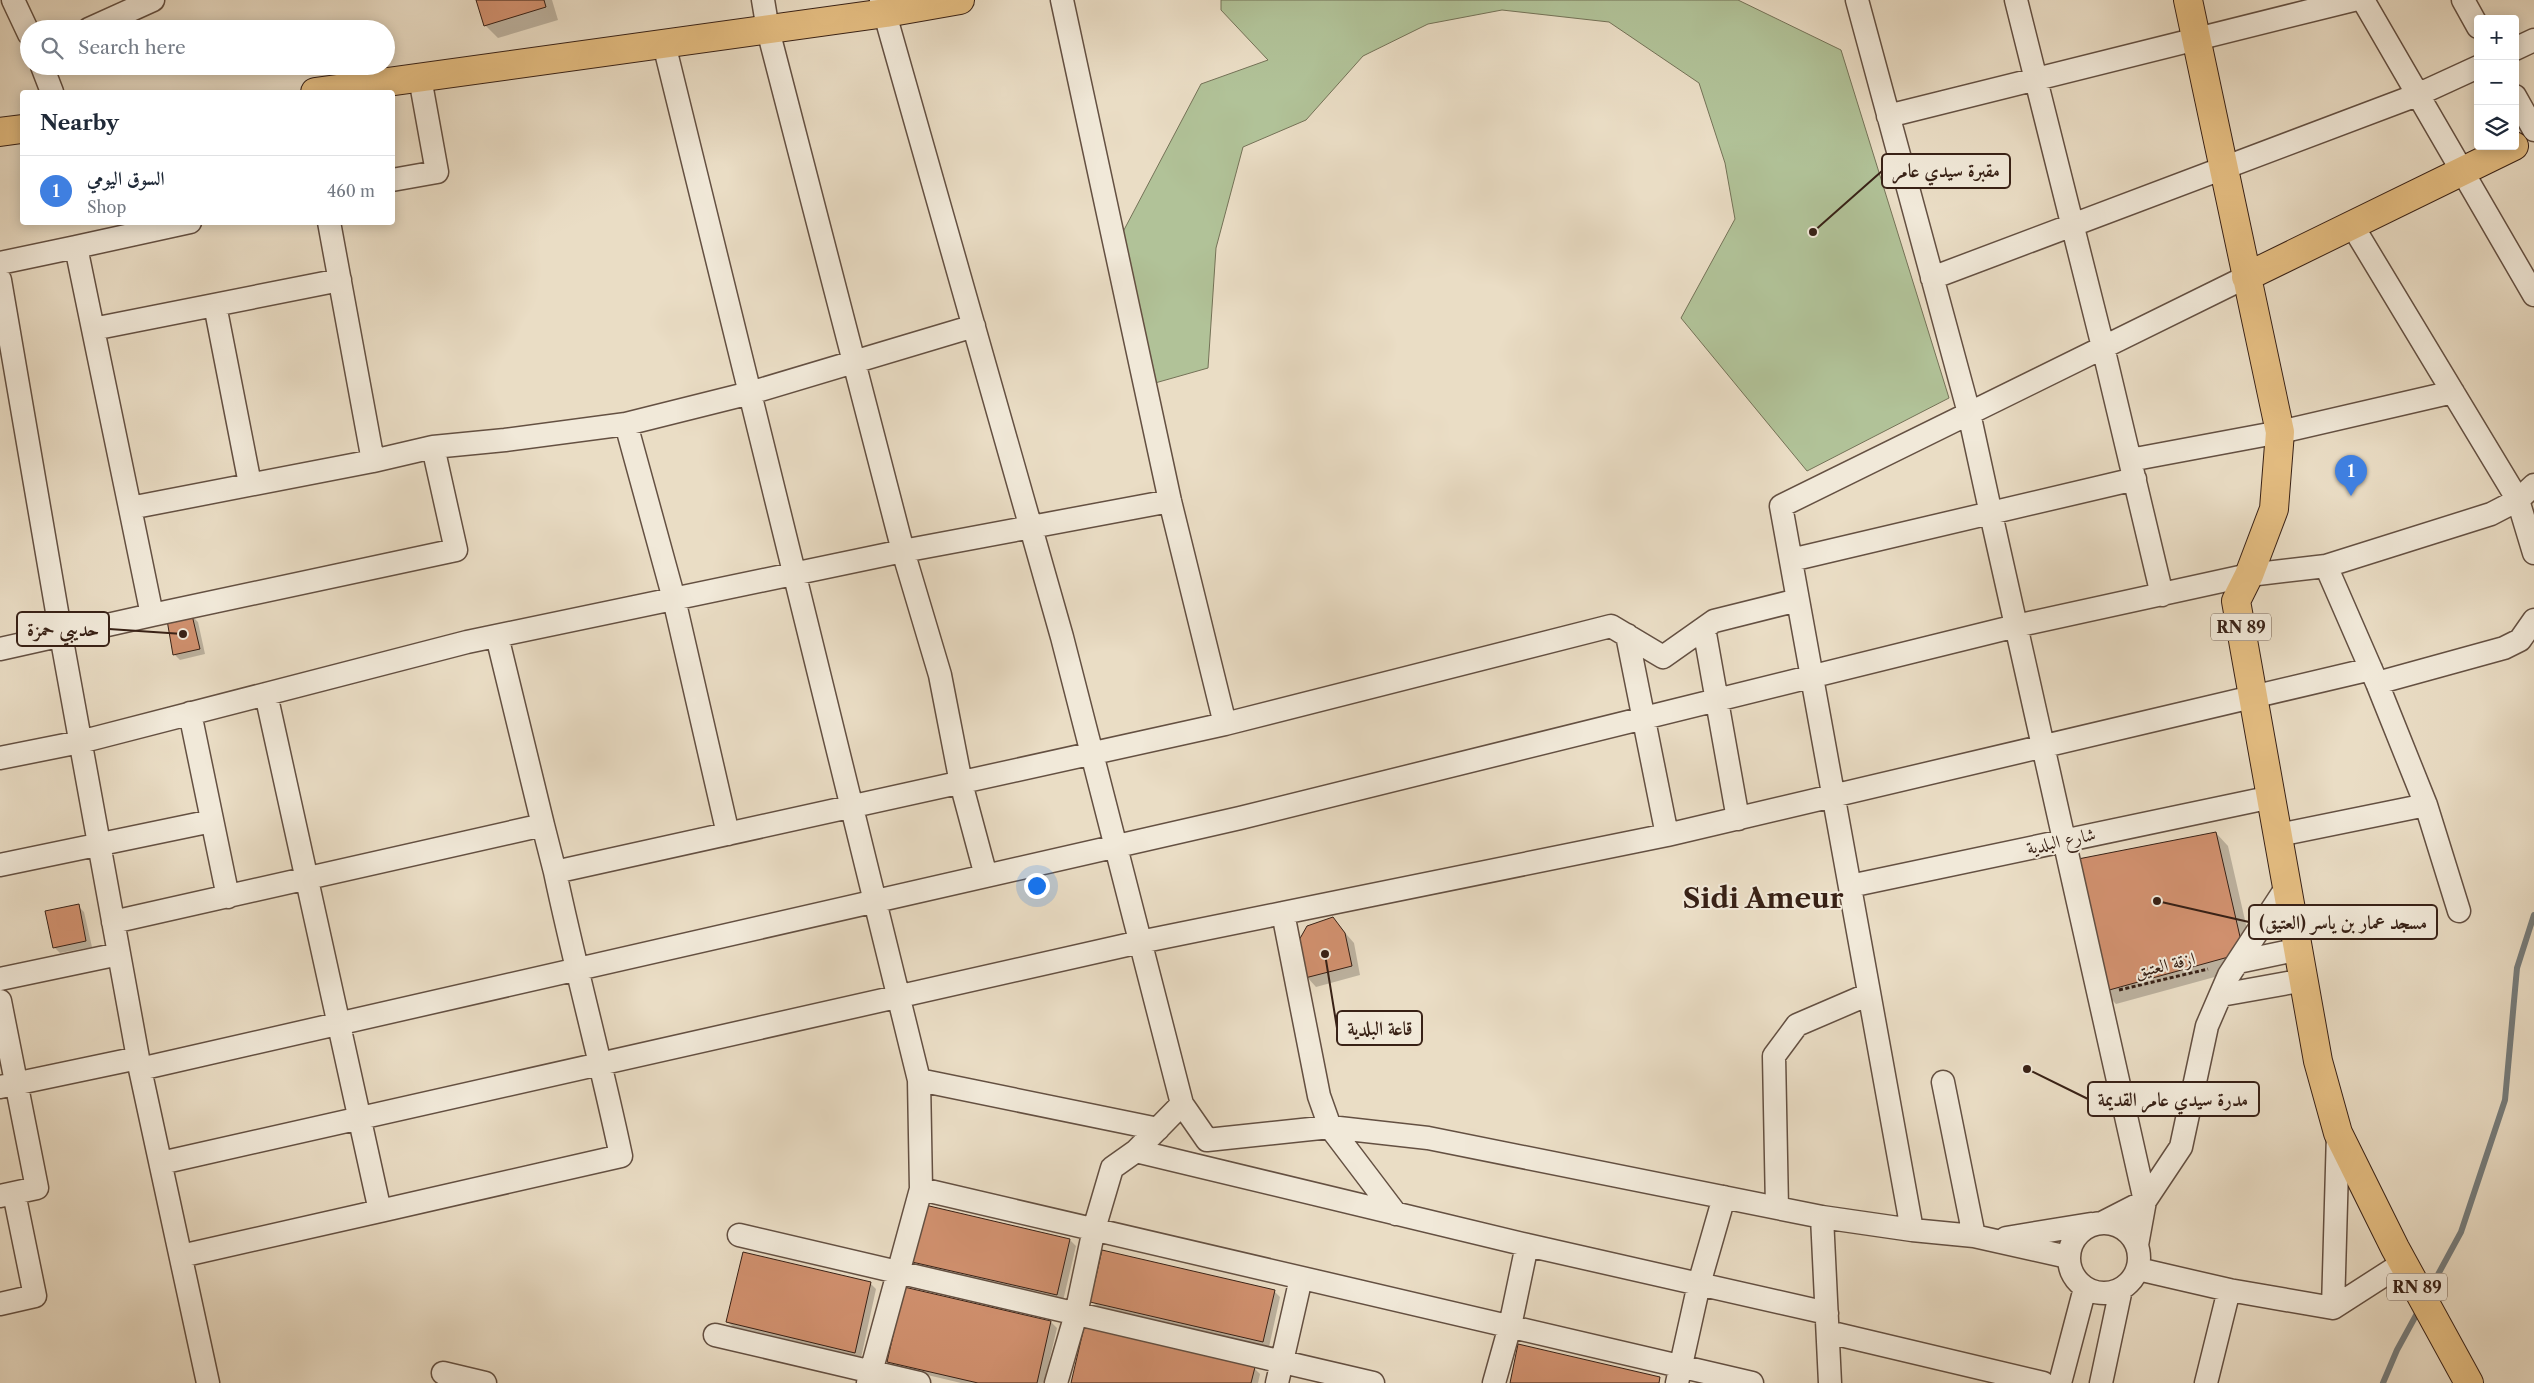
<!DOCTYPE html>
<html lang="en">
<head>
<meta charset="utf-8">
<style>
  body { margin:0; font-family:"Libre Caslon Text",Amiri,serif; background:#f2f2f3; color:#1f2937 }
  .controls { position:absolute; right:15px; top:15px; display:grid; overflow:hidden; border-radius:5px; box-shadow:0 2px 12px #0003 }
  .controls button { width:45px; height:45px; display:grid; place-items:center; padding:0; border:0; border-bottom:1px solid #e0e1e3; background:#fff; color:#1f2937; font:25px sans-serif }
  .you { position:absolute; left:1036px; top:885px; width:18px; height:18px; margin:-12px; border:4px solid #fff; border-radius:50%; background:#1a73e8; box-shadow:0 0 0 8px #1a73e833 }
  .badge { display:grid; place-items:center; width:32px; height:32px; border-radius:50%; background:#111827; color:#fff; font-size:16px; font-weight:700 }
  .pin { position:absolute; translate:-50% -41px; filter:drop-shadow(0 1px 2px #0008) }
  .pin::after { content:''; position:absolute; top:26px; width:18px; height:15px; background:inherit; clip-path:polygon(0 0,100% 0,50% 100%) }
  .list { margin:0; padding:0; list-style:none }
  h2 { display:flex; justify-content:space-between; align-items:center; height:65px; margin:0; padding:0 20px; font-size:21px }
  h2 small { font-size:16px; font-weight:400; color:#747a83 }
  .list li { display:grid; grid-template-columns:32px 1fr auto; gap:15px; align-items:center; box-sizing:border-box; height:70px; padding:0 20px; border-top:1px solid #e0e1e3 }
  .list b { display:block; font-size:19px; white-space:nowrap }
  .list p { margin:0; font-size:16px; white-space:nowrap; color:#747a83 }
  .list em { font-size:16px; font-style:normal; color:#747a83 }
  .icon { flex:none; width:28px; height:28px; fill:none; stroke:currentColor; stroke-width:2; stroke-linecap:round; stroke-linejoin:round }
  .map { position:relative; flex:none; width:2534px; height:1383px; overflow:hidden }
  .search { position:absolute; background:#fff; box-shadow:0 2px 12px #0003; left:20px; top:20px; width:375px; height:55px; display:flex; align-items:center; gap:12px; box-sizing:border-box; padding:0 18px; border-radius:28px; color:#747a83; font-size:19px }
  .panel { position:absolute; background:#fff; box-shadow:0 2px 12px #0003; left:20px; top:90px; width:375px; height:135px; border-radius:5px }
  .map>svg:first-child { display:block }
  .green { fill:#b1c298; stroke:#747257 }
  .shadow { fill:#0003 }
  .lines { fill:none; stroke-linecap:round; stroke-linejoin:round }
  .stream { stroke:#757c7c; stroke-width:6 }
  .building { fill:#d0906e; stroke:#382116 }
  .minor-casing { stroke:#645042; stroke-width:25 }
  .major-casing { stroke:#382116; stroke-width:30 }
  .path { stroke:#382116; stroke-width:3; stroke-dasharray:4 2.5; stroke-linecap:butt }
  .minor { stroke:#f1e9d9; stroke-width:22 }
  .major { stroke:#e5be82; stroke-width:28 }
  .labels { text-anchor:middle; stroke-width:4; stroke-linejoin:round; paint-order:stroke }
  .shield { fill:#f1e9d9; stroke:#705d50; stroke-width:1 }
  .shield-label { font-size:16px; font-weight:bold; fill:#382116 }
  .street-label { font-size:18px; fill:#382116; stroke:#f1e9d9 }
  .town-label { font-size:28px; font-weight:bold; fill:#382116; stroke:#f1e9d9 }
  .leader { fill:none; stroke:#382116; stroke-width:2 }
  .callout-dot { fill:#382116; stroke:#f1e9d9; stroke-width:2 }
  .callout { fill:#f1e9d9; stroke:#382116; stroke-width:2 }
  .callout-label { font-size:19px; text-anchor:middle; font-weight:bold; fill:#382116 }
</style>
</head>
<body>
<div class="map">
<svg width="2534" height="1383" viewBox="0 0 2534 1383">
  <rect width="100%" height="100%" fill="#eaddc5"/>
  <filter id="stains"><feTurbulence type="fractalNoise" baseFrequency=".004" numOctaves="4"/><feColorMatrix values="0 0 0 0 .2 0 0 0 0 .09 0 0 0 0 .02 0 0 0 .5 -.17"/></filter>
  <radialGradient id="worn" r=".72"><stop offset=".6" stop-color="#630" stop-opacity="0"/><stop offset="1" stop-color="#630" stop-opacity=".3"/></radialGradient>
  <path class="green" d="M1221 0H1738L1841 50 1949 398 1807 471 1681 318 1735 219 1725 163 1699 83 1609 22 1502 10 1428 24 1363 56 1306 120 1243 147 1216 248 1208 368 1148 385 1116 245 1201 84 1268 60 1221 10Z"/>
  <path class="shadow" d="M478 0H552L558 20 498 38 485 25Z
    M192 616 198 622 205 654 180 660 174 654Z
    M2216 833 2228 846 2253 955 2244 969 2116 1004 2103 991Z
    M78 906 84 912 92 947 60 953 54 947Z
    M1333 919 1354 943 1360 975 1316 987 1307 977Z
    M1070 1240 1076 1246 1063 1301 920 1267 914 1261Z
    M870 1283 876 1289 861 1358 734 1328 728 1322Z
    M1274 1291 1280 1297 1269 1347 1098 1307 1092 1301Z
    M1051 1322 1057 1328 1044 1383H961L894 1367 888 1361Z
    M1254 1368 1260 1374 1258 1383H1073Z"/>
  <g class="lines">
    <path class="stream" d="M2428 1293 2461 1232 2505 1100 2517 968 2534 915
      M2383 1383 2397 1350 2420 1308"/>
  </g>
  <path class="building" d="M476 0H544L546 7 484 26Z
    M192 615 200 649 173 655 167 620Z
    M2216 832 2241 941 2232 956 2102 992 2073 860Z
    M79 904 86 941 53 948 45 911Z
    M1333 917 1345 933 1352 966 1305 978 1298 942 1307 926Z
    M925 1205 1070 1239 1057 1295 912 1262Z
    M1102 1250 1275 1290 1263 1342 1090 1302Z
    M743 1252 871 1282 855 1353 726 1322Z
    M904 1287 1051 1321 1037 1383H978L887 1362Z
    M1084 1327 1255 1367 1251 1383H1071Z
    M1518 1344 1660 1377 1659 1383H1510Z"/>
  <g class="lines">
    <g class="minor-casing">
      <path id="minor" d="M13 0 29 34
        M763 0 768 30 903 551 940 675 961 783 986 876
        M881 0 1062 637 1182 1104 1207 1140 1330 1127 1396 1214
        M1857 0 1969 413 1991 514 2145 1201 2137 1245
        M2016 0 2103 347 2162 595
        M2363 0 2534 295
        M2463 0 2478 27
        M89 29 153 0
        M664 44 919 1080 921 1189
        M2515 49 2534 40
        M42 66 52 92
        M2515 96 2534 130
        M1888 116 2353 0
        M392 180 437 172 420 78
        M2352 225 2518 500 2534 553
        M76 247 190 222
        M0 263 76 247 130 508 373 461 329 222
        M1932 278 2417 95 2478 67
        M0 280 61 635 140 1069
        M215 305 250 484
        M93 329 340 280
        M626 424 674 599 728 834
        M433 447 505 440 626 424 750 393 974 326
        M2130 460 2280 432 2453 392
        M1791 560 2135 479
        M2326 566 2377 683 2426 805 2459 911
        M152 615 456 550 433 447 373 461
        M1704 628 1738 819
        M1627 635 1667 835
        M497 636 543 825
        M0 649 152 615 130 508
        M2377 683 2504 648 2520 640 2534 620
        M190 713 228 897
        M1225 724 1611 626 1663 657 1714 621 1798 600
        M0 758 80 742 467 642 903 551 1170 501
        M2279 835 2426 805
        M0 865 212 821
        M1850 886 2272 797
        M1283 913 1667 835 2371 669
        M113 922 543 825 555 872
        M2238 962 2300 949
        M0 979 119 954
        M2221 995 2305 980
        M0 1001 37 1188 0 1196
        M919 1080 1158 1129
        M1943 1082 1974 1236
        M0 1087 138 1058
        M1182 1104 1136 1151 1527 1245
        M161 1163 1140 942 1283 913 1319 1096 1330 1127 1428 1138 1822 1217
        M1777 1208 1774 1056 1797 1025 1869 994
        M380 1211 621 1156C601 1061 575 967 555 872L1225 724 1170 501 1062 0
        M2104 1222 2145 1201 2181 1147 2207 1026 2229 975 2288 885
        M2069 1258a35 35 0 1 1 70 0a35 35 0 1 1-70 0Z
        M1912 1230 1781 506 2246 277
        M739 1235 1373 1383
        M2006 1238 2091 1224
        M181 1256 380 1211 266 694
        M2138 1269 2229 1290 2333 1308 2403 1263
        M0 1304 35 1296 14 1193
        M2333 1308 2338 1133
        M1828 1332 2043 1383
        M715 1335 919 1383
        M443 1373 485 1383
        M208 1383 140 1069 1240 818 2016 626 2249 575 2326 566 2491 514 2518 500 2534 485
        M868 1383 921 1189 1752 1383
        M1056 1383 1076 1314 1094 1229 1112 1168 1136 1151
        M1277 1383 1301 1278
        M1494 1383 1510 1326 1527 1245 1827 1313
        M1677 1383 1699 1284 1724 1197
        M1830 1383 1822 1217 1912 1230 1974 1236 2068 1257
        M2060 1383 2085 1288
        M2101 1383 2121 1289
        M2206 1383 2229 1290"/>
    </g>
    <g class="major-casing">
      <path id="major" d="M2188 0 2280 432 2274 509 2249 575 2236 601 2318 1061 2338 1133 2395 1248 2469 1383
        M315 92 886 13 960 0
        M0 132 22 129
        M2246 277 2514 146"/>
    </g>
    <path class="path" d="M2119 990 2208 969"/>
    <use href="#minor" class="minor"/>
    <use href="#major" class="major"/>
  </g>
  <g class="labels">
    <g class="shield">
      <rect x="2211" y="613.5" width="60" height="27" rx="4"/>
      <rect x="2387" y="1273.5" width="60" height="27" rx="4"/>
    </g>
    <g class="shield-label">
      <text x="2241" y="633">RN 89</text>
      <text x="2417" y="1293">RN 89</text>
    </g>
    <g class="street-label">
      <text transform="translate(2061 841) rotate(-12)" y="6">شارع البلدية</text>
      <text transform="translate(2165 965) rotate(-13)" y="6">ازقة العتيق</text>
    </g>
    <g class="town-label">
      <text x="1763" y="908">Sidi Ameur</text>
    </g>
  </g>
  <path class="leader" d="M1813 232L1882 171M183 634L109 629M2157 901L2249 922M1325 954L1337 1028M2027 1069L2088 1099"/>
  <g class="callout-dot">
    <circle cx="1813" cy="232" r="5"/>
    <circle cx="183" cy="634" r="5"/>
    <circle cx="2157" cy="901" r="5"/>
    <circle cx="1325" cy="954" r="5"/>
    <circle cx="2027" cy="1069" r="5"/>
  </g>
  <g class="callout">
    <rect x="1882" y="154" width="128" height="34" rx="5"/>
    <rect x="17" y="612" width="92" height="34" rx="5"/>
    <rect x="2249" y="905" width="188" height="34" rx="5"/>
    <rect x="1337" y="1011" width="85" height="34" rx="5"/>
    <rect x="2088" y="1082" width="171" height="34" rx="5"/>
  </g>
  <g class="callout-label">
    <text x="1946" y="177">مقبرة سيدي عامر</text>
    <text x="63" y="636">حديبي حمزة</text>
    <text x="2343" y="929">مسجد عمار بن ياسر (العتيق)</text>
    <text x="1380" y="1035">قاعة البلدية</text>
    <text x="2173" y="1106">مدرة سيدي عامر القديمة</text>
  </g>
  <rect width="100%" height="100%" filter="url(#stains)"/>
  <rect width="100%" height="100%" fill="url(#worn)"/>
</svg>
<div class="controls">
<button>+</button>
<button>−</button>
<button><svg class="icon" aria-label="layers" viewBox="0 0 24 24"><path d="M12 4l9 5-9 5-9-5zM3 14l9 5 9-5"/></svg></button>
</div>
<div class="you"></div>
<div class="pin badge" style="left:2351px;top:496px;background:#3f7fe0">1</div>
<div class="search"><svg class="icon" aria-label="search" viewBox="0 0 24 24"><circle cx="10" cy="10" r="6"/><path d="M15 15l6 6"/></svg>Search here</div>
<section class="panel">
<h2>Nearby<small></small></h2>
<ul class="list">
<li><span class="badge" style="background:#3f7fe0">1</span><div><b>السوق اليومي</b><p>Shop</p></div><em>460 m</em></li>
</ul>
</section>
</div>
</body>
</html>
